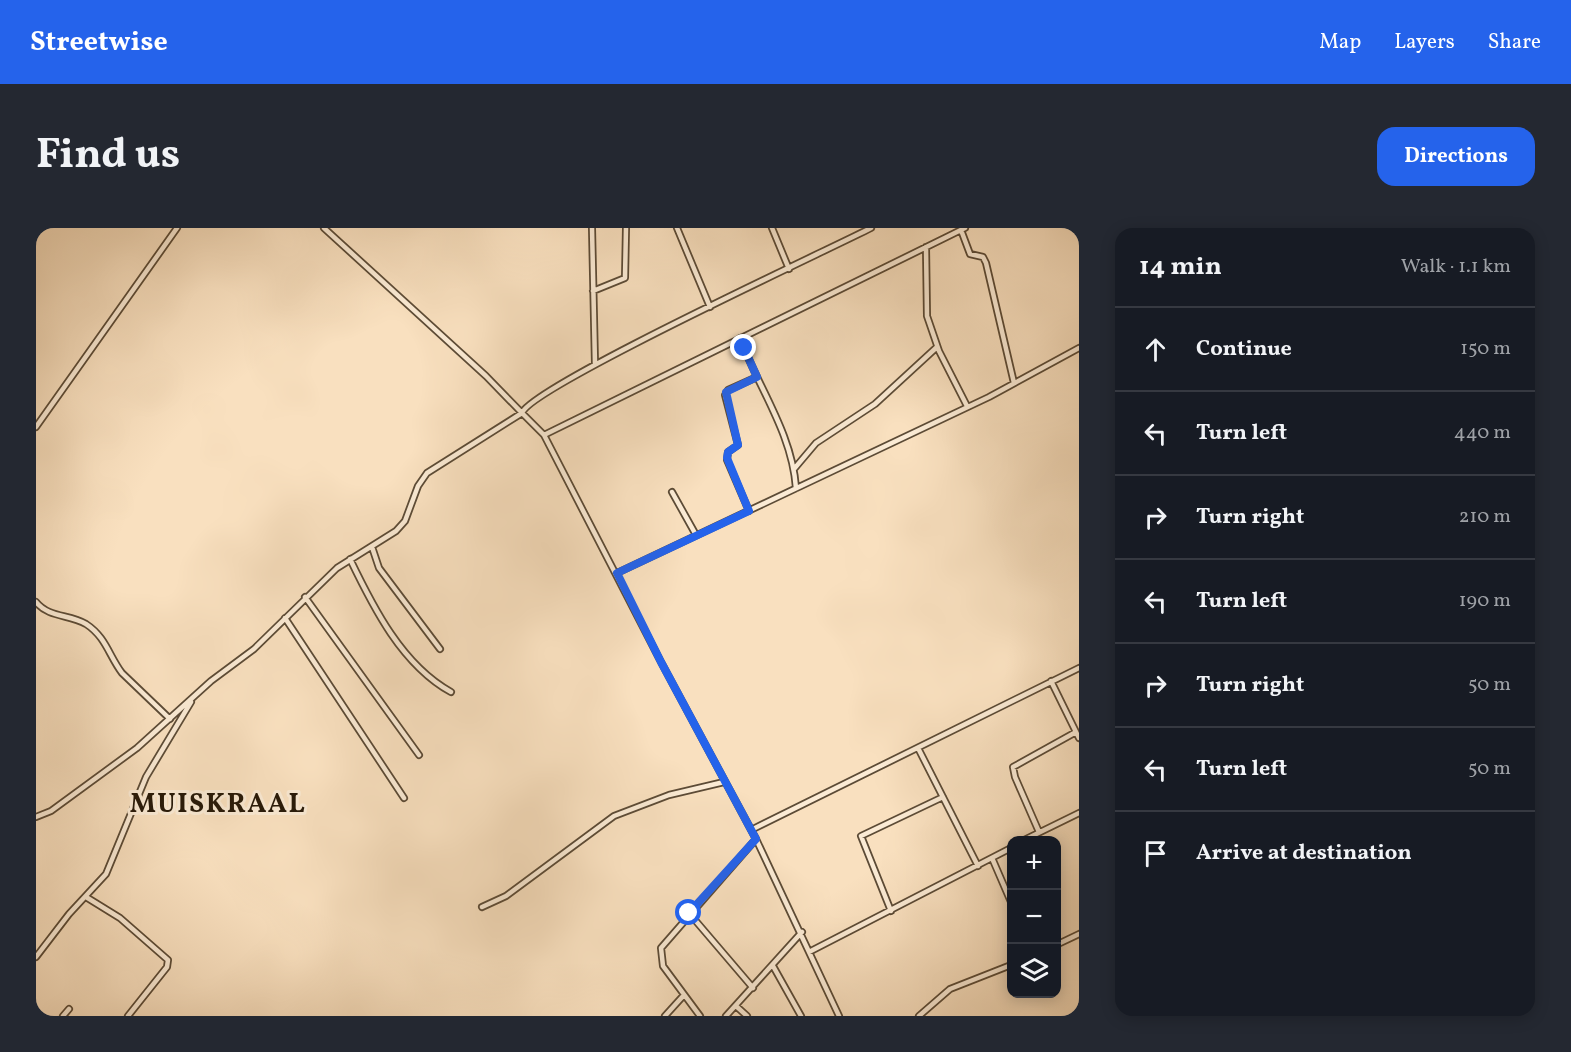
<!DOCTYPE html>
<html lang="en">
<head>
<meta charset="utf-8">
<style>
  body { margin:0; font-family:Vollkorn,serif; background:#242831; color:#f1f3f6 }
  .controls { position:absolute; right:18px; bottom:18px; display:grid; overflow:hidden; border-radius:12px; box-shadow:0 3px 15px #0003 }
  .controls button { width:54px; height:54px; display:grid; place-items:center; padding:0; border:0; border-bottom:2px solid #363941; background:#171b24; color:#f1f3f6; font:30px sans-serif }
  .stop { position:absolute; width:18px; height:18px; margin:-14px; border:4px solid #2563eb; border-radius:50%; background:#fff }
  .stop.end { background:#2563eb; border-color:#fff; box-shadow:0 2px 6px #0008 }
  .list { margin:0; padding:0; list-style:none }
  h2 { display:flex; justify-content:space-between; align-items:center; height:78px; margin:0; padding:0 24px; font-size:26px }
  h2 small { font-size:20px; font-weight:400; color:#9ea1a6 }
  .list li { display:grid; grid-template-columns:39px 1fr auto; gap:18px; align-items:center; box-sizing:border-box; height:84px; padding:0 24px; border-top:2px solid #363941 }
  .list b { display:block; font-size:22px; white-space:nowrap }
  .list em { font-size:20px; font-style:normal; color:#9ea1a6 }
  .icon { flex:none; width:33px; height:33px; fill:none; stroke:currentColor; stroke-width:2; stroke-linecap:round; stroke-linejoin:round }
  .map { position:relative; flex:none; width:1043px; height:788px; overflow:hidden; border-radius:18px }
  header { display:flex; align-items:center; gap:36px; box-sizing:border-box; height:84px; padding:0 30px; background:#2563eb; color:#fff }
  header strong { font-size:28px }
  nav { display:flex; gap:33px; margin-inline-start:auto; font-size:21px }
  .intro { display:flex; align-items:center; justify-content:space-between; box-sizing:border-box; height:144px; padding:0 36px }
  h1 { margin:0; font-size:42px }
  .button { padding:15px 27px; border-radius:18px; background:#2563eb; color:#fff; font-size:21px; font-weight:700 }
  main { display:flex; gap:36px; padding:0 36px }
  aside { flex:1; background:#171b24; border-radius:18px; box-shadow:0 3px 15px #0003 }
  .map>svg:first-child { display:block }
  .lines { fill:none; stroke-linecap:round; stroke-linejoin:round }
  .minor-casing { stroke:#5c4b36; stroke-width:8 }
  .minor { stroke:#fbebd5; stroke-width:4.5 }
  .route { stroke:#2563eb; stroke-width:8 }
  .labels { text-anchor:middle; stroke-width:6; stroke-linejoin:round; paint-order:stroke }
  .district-label { font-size:27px; font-weight:bold; letter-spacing:1.5px; fill:#271908; stroke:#fbebd5 }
</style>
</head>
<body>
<header>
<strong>Streetwise</strong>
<nav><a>Map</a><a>Layers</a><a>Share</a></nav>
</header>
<div class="intro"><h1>Find us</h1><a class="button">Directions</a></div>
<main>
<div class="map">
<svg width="1043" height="788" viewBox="0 0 1043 788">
  <rect width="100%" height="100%" fill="#f9e0bf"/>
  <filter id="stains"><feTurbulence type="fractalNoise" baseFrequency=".00333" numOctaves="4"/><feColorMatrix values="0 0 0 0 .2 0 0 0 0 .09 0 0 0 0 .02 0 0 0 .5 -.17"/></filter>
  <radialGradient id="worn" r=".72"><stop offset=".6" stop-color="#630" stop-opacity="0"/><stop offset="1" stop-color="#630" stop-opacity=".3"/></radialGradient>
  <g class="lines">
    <g class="minor-casing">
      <path id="minor" d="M288 0 450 148 486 185C495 159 790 23 835 0
        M556 0 559 136
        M641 0 674 79
        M736 0 753 41
        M925 2 934 26 947 29 950 35 978 155
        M890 19 891 88 903 123 931 178
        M557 63 589 50 590 0
        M704 110C723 161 756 205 760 260
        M0 199 141 0
        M508 207 625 434 720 611 803 788
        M758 241 780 215 839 176 901 119
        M636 264 660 307
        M713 283 691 232 692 224 702 217 689 167 692 162 721 149
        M336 319 343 340 404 421
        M314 331C337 379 366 437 415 464
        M581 345 953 169 1043 120
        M269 369 383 527
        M0 374C13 390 33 386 50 396 70 409 73 428 86 445L134 491
        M249 390 368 570
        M1015 453 1043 510
        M882 520 942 638
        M0 589 15 583 101 520 175 453 218 421 301 340 360 303 369 293 382 258 391 245 486 185 508 207 929 0
        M715 602 1043 440
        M1003 604 979 549 977 539 1040 504
        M988 612 1043 585
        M956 630 975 674
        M50 669 84 690 132 732 131 739 92 788
        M446 679 470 668 578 588 633 567 688 554
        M855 683 825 608 907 569
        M653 685 717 760
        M1020 717 1043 706
        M773 724 975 620
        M0 729 33 686 70 646 110 549 155 474
        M737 738 765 788
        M700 778 711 788
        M27 788 33 781
        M629 788 648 767
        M664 788 627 738 625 720 720 611
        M690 788 766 704
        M883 788 914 761 975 737"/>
    </g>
    <use href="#minor" class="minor"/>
  </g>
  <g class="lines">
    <path class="route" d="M653 685 720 611 625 434 581 345 713 283 691 230 692 224 702 217 690 164 721 149 708 120"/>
  </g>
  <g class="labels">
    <g class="district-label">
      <text x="182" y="584">MUISKRAAL</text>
    </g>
  </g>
  <rect width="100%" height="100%" filter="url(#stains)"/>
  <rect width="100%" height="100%" fill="url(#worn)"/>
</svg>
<div class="controls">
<button>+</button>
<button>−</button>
<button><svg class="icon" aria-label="layers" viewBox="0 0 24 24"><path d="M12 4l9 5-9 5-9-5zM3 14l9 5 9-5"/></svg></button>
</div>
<div class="stop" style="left:653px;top:685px"></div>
<div class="stop end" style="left:708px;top:120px"></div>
</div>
<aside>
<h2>14 min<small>Walk · 1.1 km</small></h2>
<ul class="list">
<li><svg class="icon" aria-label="ahead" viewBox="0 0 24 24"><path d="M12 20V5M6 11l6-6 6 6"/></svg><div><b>Continue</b></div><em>150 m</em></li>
<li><svg class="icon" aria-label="left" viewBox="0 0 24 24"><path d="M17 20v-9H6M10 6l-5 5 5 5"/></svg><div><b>Turn left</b></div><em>440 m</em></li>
<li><svg class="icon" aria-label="right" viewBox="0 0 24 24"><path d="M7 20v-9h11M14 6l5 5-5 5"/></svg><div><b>Turn right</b></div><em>210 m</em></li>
<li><svg class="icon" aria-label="left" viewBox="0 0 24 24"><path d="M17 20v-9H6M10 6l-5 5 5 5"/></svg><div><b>Turn left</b></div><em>190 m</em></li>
<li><svg class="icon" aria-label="right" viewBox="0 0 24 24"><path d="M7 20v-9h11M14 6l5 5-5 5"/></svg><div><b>Turn right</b></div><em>50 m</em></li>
<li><svg class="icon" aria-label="left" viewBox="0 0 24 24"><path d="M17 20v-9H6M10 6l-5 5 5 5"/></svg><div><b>Turn left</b></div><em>50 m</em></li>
<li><svg class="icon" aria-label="arrive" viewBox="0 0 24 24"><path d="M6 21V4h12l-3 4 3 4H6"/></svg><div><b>Arrive at destination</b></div></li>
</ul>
</aside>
</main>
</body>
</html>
